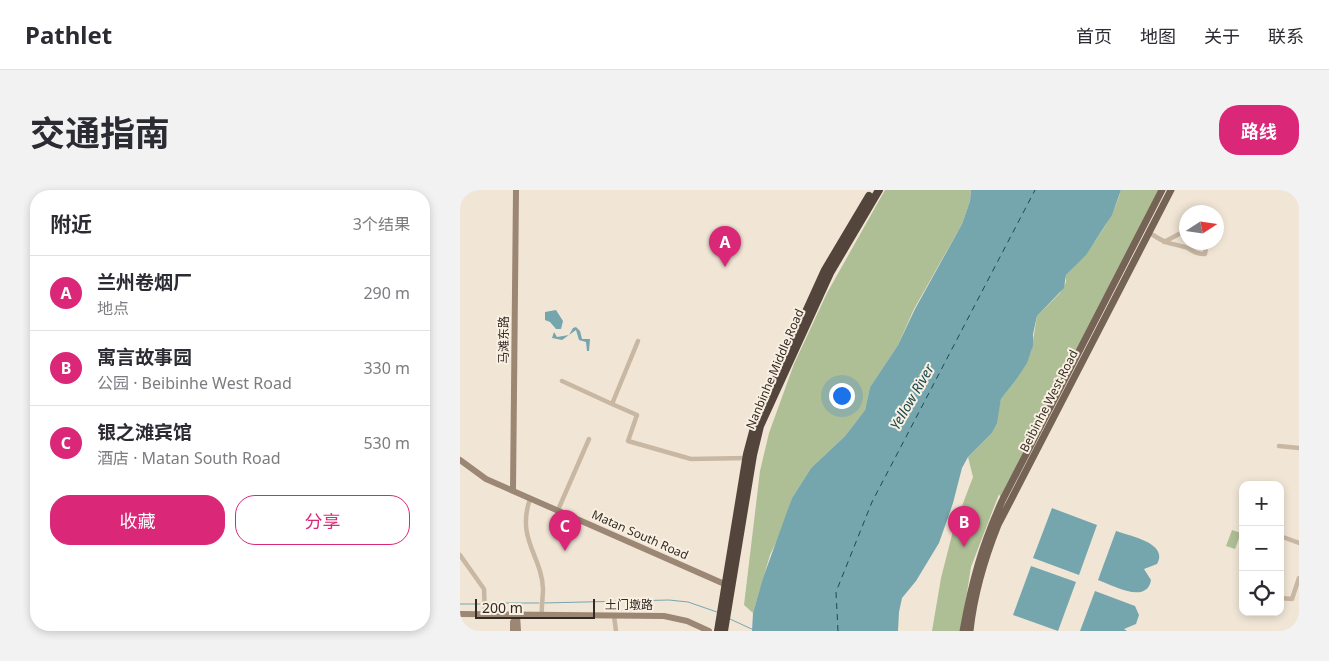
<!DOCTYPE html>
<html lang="zh">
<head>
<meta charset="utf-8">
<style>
  body { margin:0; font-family:"Noto Sans","Noto Sans SC",sans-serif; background:#f2f2f3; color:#2b2b33 }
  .controls { position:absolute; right:15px; bottom:15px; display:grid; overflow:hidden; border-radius:10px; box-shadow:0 2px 8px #0003 }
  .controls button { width:45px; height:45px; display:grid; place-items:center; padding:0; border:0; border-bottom:1px solid #e1e1e2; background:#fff; color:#2b2b33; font:25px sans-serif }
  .compass { position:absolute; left:719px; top:15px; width:45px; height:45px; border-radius:50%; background:#fff; box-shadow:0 2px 8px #0003; rotate:78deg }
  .scale { position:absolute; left:15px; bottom:12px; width:120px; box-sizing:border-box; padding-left:5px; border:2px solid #332a25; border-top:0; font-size:14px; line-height:18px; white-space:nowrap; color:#332a25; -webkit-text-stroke:4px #f9f0e2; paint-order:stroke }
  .you { position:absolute; left:381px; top:205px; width:18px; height:18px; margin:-12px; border:4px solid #fff; border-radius:50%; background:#1a73e8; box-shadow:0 0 0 8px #1a73e833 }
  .badge { display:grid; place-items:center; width:32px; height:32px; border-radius:50%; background:#db2777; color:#fff; font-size:16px; font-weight:700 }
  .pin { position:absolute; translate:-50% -41px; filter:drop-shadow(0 1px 2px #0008) }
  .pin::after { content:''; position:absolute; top:26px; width:18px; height:15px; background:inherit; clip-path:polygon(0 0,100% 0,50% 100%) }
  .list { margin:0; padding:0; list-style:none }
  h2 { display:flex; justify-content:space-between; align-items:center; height:65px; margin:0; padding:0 20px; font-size:21px }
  h2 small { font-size:16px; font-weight:400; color:#7c7c81 }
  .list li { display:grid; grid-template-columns:32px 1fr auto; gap:15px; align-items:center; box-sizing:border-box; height:75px; padding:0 20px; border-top:1px solid #e1e1e2 }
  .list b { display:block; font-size:19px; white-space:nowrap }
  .list p { margin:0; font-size:16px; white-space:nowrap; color:#7c7c81 }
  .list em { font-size:16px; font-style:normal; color:#7c7c81 }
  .actions { display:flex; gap:10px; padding:15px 20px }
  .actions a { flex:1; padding:11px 0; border:1px solid #db2777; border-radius:20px; text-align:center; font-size:18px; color:#db2777 }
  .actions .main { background:#db2777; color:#fff }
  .icon { flex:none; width:28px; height:28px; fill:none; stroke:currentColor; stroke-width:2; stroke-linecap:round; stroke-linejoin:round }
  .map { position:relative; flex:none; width:839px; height:441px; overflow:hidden; border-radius:20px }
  header { display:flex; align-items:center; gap:30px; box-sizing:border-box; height:70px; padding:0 25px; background:#fff; border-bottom:1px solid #e1e1e2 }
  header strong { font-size:24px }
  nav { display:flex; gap:28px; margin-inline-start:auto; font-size:18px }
  .intro { display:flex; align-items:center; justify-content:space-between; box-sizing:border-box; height:120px; padding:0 30px }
  h1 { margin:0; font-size:35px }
  .button { padding:12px 22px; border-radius:20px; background:#db2777; color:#fff; font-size:18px; font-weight:700 }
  main { display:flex; gap:30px; padding:0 30px }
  aside { flex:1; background:#fff; border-radius:20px; box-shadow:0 2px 8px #0003 }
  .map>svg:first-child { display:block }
  .green { fill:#aebf96 }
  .water { fill:#75a6ae }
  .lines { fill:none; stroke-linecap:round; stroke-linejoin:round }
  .stream { stroke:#75a6ae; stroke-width:1 }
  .ferry { stroke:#1a4b54; stroke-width:1; stroke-dasharray:6 5; stroke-linecap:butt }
  .street { stroke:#c8b7a2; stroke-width:4.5 }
  .secondary { stroke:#9c8674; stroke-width:6 }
  .primary { stroke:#756355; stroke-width:7 }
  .highway { stroke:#54453c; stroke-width:8 }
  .labels { text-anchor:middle; stroke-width:4; stroke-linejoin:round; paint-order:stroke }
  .street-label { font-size:12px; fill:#332a25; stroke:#f9f0e2 }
  .water-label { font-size:14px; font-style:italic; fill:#1a4b54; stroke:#f9f0e2 }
</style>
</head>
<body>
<header>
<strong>Pathlet</strong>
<nav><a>首页</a><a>地图</a><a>关于</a><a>联系</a></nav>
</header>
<div class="intro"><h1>交通指南</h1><a class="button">路线</a></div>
<main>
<aside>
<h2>附近<small>3个结果</small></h2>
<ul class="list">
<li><span class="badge">A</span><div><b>兰州卷烟厂</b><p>地点</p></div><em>290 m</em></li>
<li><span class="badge">B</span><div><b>寓言故事园</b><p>公园 · Beibinhe West Road</p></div><em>330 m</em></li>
<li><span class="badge">C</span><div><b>银之滩宾馆</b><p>酒店 · Matan South Road</p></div><em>530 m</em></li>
</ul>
<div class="actions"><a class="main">收藏</a><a>分享</a></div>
</aside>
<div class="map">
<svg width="839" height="441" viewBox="0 0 839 441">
  <rect width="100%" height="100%" fill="#f1e6d6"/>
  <path class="green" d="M425 0H511L510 11 502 34 454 119 438 155 410 197 405 220 385 246 351 278 332 308 322 340 310 365 293 423 284 415 300 281 309 243 334 174 367 103Z
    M661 0H702L542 311 539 304 511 377 501 441H472L481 388 494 337 513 287 508 267 532 243 536 233 541 209 556 190 571 162 577 126 600 103 606 92V85C629 61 652 33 661 0Z
    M772 340 781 343 775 359 766 356Z"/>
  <path class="water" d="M511 0H661L652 25 626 65 606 85 604 98 577 126 573 144V156L567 173 556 190 541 209 537 233 532 243 508 267 502 278 493 313 479 353 456 391 442 408 439 422 438 441H292L293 423 303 388 332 308 351 278 385 246 405 220 410 197 438 155 455 119 502 34 510 11Z
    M96 120 103 131 101 139H96L90 132 85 130V122Z
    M116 137 120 141 122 149H130L129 161H127L126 152 119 150 116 140 102 150 92 148 94 142 97 147 109 145 113 138Z
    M592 318 637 335 619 385 573 368Z
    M656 341C670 346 709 353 697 374L684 379 691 390C687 415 652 395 638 390Z
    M571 376 616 392 598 441 553 425Z
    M635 401 675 416 679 425 676 434 664 439 667 441H620Z"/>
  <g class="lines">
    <path class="stream" d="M26 413H79
      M83 413 209 410 228 412 257 422
      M0 414H22
      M270 429 296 441"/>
    <path class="ferry" d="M378 441 376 402 412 312 575 0"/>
    <path class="street" d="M732 22 739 19 746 22
      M693 45C707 54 710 53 725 57 733 60 736 65 745 64L747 52
      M704 52 721 43 726 33
      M102 191 152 214 178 151
      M152 214 177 225 168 251 231 269 287 268
      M819 256 839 258
      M70 309C56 349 82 366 83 399 83 408 81 417 82 426
      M98 320 129 249
      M820 346 839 353
      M0 365 24 399 25 424
      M820 408 832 409 839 388
      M154 426 156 441"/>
    <path class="secondary" d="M0 270 26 289 269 396
      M53 301 56 0
      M0 424 204 426 227 431 249 441
      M57 425 58 441
      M53 441V432L57 425"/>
    <path class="primary" d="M503 441C512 391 521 358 542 311L702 0
      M510 441C514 404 524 370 538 335L711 0"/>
    <path class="highway" d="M258 441 287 264 295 234 365 80 409 6
      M264 441 293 265 300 236 370 83 419 0"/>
  </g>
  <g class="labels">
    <g class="street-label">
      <text transform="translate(44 150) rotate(-90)" y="4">马滩东路</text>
      <text transform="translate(315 179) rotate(-67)" y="4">Nanbinhe Middle Road</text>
      <text transform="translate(589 211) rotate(-63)" y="4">Beibinhe West Road</text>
      <text transform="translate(180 345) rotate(24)" y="4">Matan South Road</text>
      <text x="169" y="419">土门墩路</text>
    </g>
    <g class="water-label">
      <text transform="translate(452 207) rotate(-60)" y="5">Yellow River</text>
    </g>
  </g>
</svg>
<div class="controls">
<button>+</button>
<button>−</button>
<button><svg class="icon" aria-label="locate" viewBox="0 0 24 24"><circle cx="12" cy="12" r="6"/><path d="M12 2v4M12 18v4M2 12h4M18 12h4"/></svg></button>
</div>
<svg class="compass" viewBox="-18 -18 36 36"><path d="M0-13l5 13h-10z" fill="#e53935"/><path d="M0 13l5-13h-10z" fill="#7c7c81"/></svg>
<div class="scale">200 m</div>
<div class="you"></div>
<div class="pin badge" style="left:265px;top:77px">A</div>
<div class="pin badge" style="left:504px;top:357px">B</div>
<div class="pin badge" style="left:105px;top:361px">C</div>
</div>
</main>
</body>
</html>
